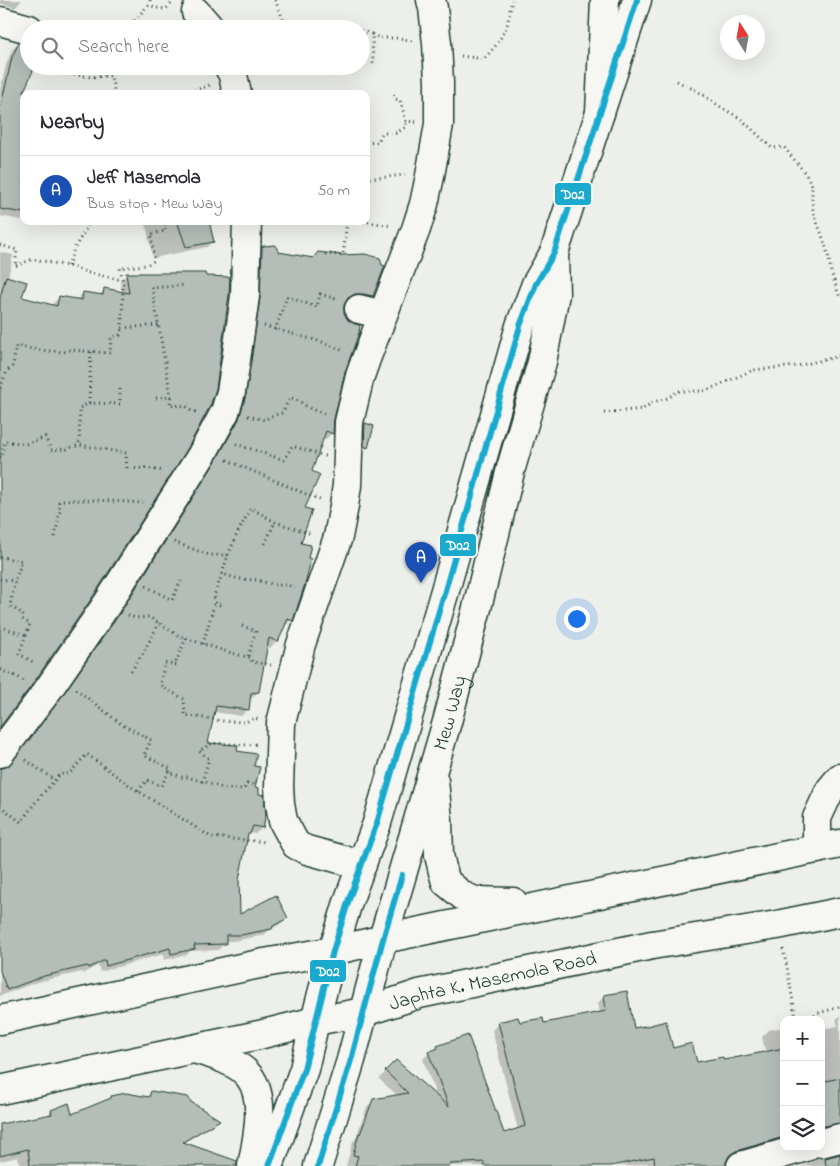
<!DOCTYPE html>
<html lang="en">
<head>
<meta charset="utf-8">
<style>
  body { margin:0; font-family:"Indie Flower",sans-serif; background:#f2f2f3; color:#2b2b33 }
  .controls { position:absolute; right:15px; bottom:15px; display:grid; overflow:hidden; border-radius:10px; box-shadow:0 5px 20px #0002 }
  .controls button { width:45px; height:45px; display:grid; place-items:center; padding:0; border:0; border-bottom:1px solid #e1e1e2; background:#fff; color:#2b2b33; font:25px sans-serif }
  .compass { position:absolute; left:720px; top:15px; width:45px; height:45px; border-radius:50%; background:#fff; box-shadow:0 5px 20px #0002; rotate:349deg }
  .you { position:absolute; left:576px; top:618px; width:18px; height:18px; margin:-12px; border:4px solid #fff; border-radius:50%; background:#1a73e8; box-shadow:0 0 0 8px #1a73e833 }
  .badge { display:grid; place-items:center; width:32px; height:32px; border-radius:50%; background:#1a73e8; color:#fff; font-size:16px; font-weight:700 }
  .pin { position:absolute; translate:-50% -41px; filter:drop-shadow(0 1px 2px #0008) }
  .pin::after { content:''; position:absolute; top:26px; width:18px; height:15px; background:inherit; clip-path:polygon(0 0,100% 0,50% 100%) }
  .list { margin:0; padding:0; list-style:none }
  h2 { display:flex; justify-content:space-between; align-items:center; height:65px; margin:0; padding:0 20px; font-size:21px }
  h2 small { font-size:16px; font-weight:400; color:#7c7c81 }
  .list li { display:grid; grid-template-columns:32px 1fr auto; gap:15px; align-items:center; box-sizing:border-box; height:70px; padding:0 20px; border-top:1px solid #e1e1e2 }
  .list b { display:block; font-size:19px; white-space:nowrap }
  .list p { margin:0; font-size:16px; white-space:nowrap; color:#7c7c81 }
  .list em { font-size:16px; font-style:normal; color:#7c7c81 }
  .icon { flex:none; width:28px; height:28px; fill:none; stroke:currentColor; stroke-width:2; stroke-linecap:round; stroke-linejoin:round }
  .map { position:relative; flex:none; width:840px; height:1166px; overflow:hidden }
  .search { position:absolute; background:#fff; box-shadow:0 5px 20px #0002; left:20px; top:20px; width:350px; height:55px; display:flex; align-items:center; gap:12px; box-sizing:border-box; padding:0 18px; border-radius:28px; color:#7c7c81; font-size:19px }
  .panel { position:absolute; background:#fff; box-shadow:0 5px 20px #0002; left:20px; top:90px; width:350px; height:135px; border-radius:10px }
  .map>svg:first-child { display:block }
  .shadow { fill:#0003 }
  .building { fill:#b4bdb8; stroke:#1f3d34 }
  .lines { fill:none; stroke-linecap:round; stroke-linejoin:round }
  .minor-casing { stroke:#1f3d34; stroke-width:31 }
  .major-casing { stroke:#1f3d34; stroke-width:31 }
  .highway-casing { stroke:#1f3d34; stroke-width:31 }
  .path { stroke:#1f3d34; stroke-width:3; stroke-dasharray:1 4; stroke-linecap:butt }
  .minor { stroke:#f6f6f2; stroke-width:28 }
  .major { stroke:#f6f6f2; stroke-width:28 }
  .highway { stroke:#f6f6f2; stroke-width:28 }
  .bus-1-casing { stroke:#f6f6f2; stroke-width:10 }
  .bus-1 { stroke:#19aace; stroke-width:6 }
  .labels { text-anchor:middle; stroke-width:4.5; stroke-linejoin:round; paint-order:stroke }
  .street-label { font-size:20px; fill:#1f3d34; stroke:#f6f6f2 }
  .line-badge { stroke:#f6f6f2; stroke-width:2 }
  .badge-label { font-size:14px; text-anchor:middle; font-weight:bold; fill:#fff }
</style>
</head>
<body>
<div class="map">
<svg width="840" height="1166" viewBox="0 0 840 1166">
  <rect width="100%" height="100%" fill="#edefea"/>
  <filter id="ink" filterUnits="userSpaceOnUse"><feTurbulence type="fractalNoise" baseFrequency=".02" numOctaves="2"/><feDisplacementMap in="SourceGraphic" scale="10" xChannelSelector="R" yChannelSelector="G"/><feConvolveMatrix kernelMatrix="1 2 1 2 8 2 1 2 1" color-interpolation-filters="sRGB"/></filter>
  <g filter="url(#ink)">
    <path class="shadow" d="M0 0H22L15 8 0 3Z
      M19 44 22 92 29 93 24 94V218L21 220 0 216V90L6 65 12 50Z
      M145 221H208L212 242 207 247 153 258Z
      M264 247 372 296 366 302 356 300H347L343 305 344 372 333 418 332 433 325 440 322 438 310 472 303 509 291 620 285 626H284L277 641 270 648 266 646 258 692 251 699H249L248 709 241 716 214 712 207 744 236 752 252 767 254 788 262 828 255 834 250 833 246 837 238 880 239 916 287 918 280 924 268 931 264 935 233 941H225V943L218 950 190 951 187 955 164 960 163 954 100 972 98 965 82 974V972L37 982 0 996V769L10 766 51 712 114 620 208 472 233 427 240 402 256 255Z
      M0 252 13 255 8 278 21 297 53 306V303L60 297 76 300 83 293 99 295 105 290 122 293 120 281 127 274H204L0 725Z
      M365 425 367 447 363 452 360 451 361 429Z
      M604 996 633 1029 673 1049 696 1064 723 1061 766 1053 762 1037 769 1030 784 1027V1141L728 1157 726 1159 725 1166H648L647 1163 632 1166H346L353 1141 355 1140 367 1107 374 1101 398 1096 379 1079 389 1068 437 1098 423 1059 429 1053 434 1051 438 1047 504 1134 518 1130 492 1030 499 1023 543 1024 600 1013 598 1003Z
      M840 1016V1131H821V1029L838 1026 836 1019Z
      M152 1092 190 1103 218 1120 213 1125 183 1143 229 1166H20L18 1157 0 1161V1125L46 1117 51 1111 71 1116 108 1100 111 1097 146 1098Z
      M840 1155V1166H801L811 1163 817 1159H825Z"/>
    <path class="building" d="M19 42 29 44V66H35L24 91V213L0 209V110L12 57Z
      M177 221H209L214 242 186 247Z
      M275 245 279 252 313 258 318 252 342 255 365 254 380 258 382 265 385 266 373 296 363 294H355L348 298 344 305V313L348 320 355 324 360 325 359 333 345 372 334 419 333 434 326 431 312 471 320 475 305 508 312 510 301 543 311 545 308 558 311 559 306 581 293 621 288 619 278 642 269 638 259 692 251 693 249 710 216 706 208 743 238 745 237 751 257 754 254 766 260 767 255 787 259 788V794L264 795 266 813 263 828 253 826 250 834H248L239 880 240 914 276 895 288 918 273 926 272 929 241 935H226V944L194 945 195 949 171 954 170 948 106 966 105 960 89 968 88 966 44 976 7 990 0 971V768L6 767 12 762 57 703 120 613 214 464 239 419 246 394 260 298 262 247 263 246Z
      M126 273H205L206 276 230 277 229 295 216 389 210 406 188 448 94 595 32 685 0 727V298L6 276 27 282 22 297 57 306 59 296 82 300 83 292 103 295 104 288 129 293Z
      M365 423 374 426 368 448 364 446Z
      M627 991 634 1028 644 1026 643 1027 666 1021 673 1048 692 1043 697 1062 723 1057 724 1060 784 1048V1137L736 1151 729 1156 726 1162V1166H655L654 1157 611 1166H484V1162L450 1164V1166H355L358 1156 353 1155 359 1133 360 1134 373 1099 408 1093 385 1071 396 1060 449 1107 428 1052 438 1048 437 1046 468 1035 504 1133 525 1126 498 1022 518 1017 520 1022 543 1018 544 1023 606 1011 604 995Z
      M840 1078V1123L821 1127V1082Z
      M151 1091 188 1097 191 1102 220 1120 183 1142 237 1161V1166H30L28 1149 0 1156V1124L52 1114 51 1110 69 1103 72 1114 111 1098V1096L126 1093 149 1097Z
      M840 1154V1166H826L825 1158Z"/>
    <g class="lines">
      <g class="minor-casing">
        <path id="minor" d="M196 12 211 29
          M0 21 29 29
          M228 66 233 75 237 94
          M359 309 383 315
          M0 753 45 694 107 604 201 456 225 412 231 392 236 360 245 296 247 221
          M817 849V818L830 790 840 778
          M362 865 307 850 296 845 283 821 280 804 279 787 281 723 301 644 338 537 344 506 347 485 349 422 360 376 366 359 416 229 424 204 430 176 439 124V83L437 43 433 8 431 0
          M821 1143 840 1138
          M741 1166 806 1147"/>
      </g>
      <g class="major-casing">
        <g id="major">
          <path d="M434 781 438 820 439 855 443 872 446 882 463 896 475 901 513 902"/>
          <path d="M0 1020 264 963 333 951 383 939 840 844"/>
          <path d="M194 1049C212 1054 237 1061 249 1076 267 1099 257 1140 252 1166"/>
          <path id="s1" d="M0 1090 259 1035 315 1021 364 1012 419 994 652 945 777 925 840 912"/>
          <path d="M269 1166 304 1069 315 1021 333 951 349 899 377 823 446 587 520 326 536 284 554 253 637 0"/>
          <path id="s2" d="M318 1166 351 1060 383 939 447 722 477 608 511 468 542 362 555 294 554 253"/>
        </g>
      </g>
      <g class="highway-casing">
        <path id="highway" d="M600 113 605 0"/>
      </g>
      <path class="path" d="M150 0V5
        M275 0 287 29
        M117 29 133 23 146 7 150 5 157 8 166 9 172 3
        M361 31 372 34 373 64
        M372 34 379 38H400L412 41
        M461 56 484 59 498 43 507 26 512 0
        M67 66V74L91 77 111 76 115 94
        M256 70 263 66
        M677 81 699 92 722 108 740 118 772 148 784 147 805 173 812 185V198L813 211 823 238 828 254 831 272 840 298
        M185 94 210 85
        M395 95V99L400 100 406 121 416 122
        M366 143 378 142 382 133H396L406 127V121
        M366 181 367 179 405 175
        M363 221 392 226
        M0 245 17 250 15 266 33 259 68 266 89 273 122 280
        M325 254 343 255 347 221
        M68 266 74 249 87 227 89 221
        M158 325 122 328 123 283 120 268 146 265 154 261 151 234 166 231 164 221
        M264 326 322 342 344 351
        M275 330 287 297 317 307 320 294 336 299
        M0 388 7 371 13 366 16 346 38 350 63 352 70 350 110 353 111 338 120 335 122 328
        M120 389V404L89 403 80 408 79 445 126 453 127 469 145 468 164 471
        M171 397 152 288 186 285
        M156 398 171 397 170 405 186 406 191 411 198 413
        M89 403 91 351
        M604 413 643 409 653 402 668 398 678 391H705L753 370 797 366 840 356
        M248 416 265 420 271 416 282 413 290 398 295 399 311 409 325 414
        M236 444 284 460 292 446 325 456
        M0 457 1 458 5 441 28 444 45 437 51 450 67 449 79 445
        M227 460 320 500
        M55 537 60 511 59 502 62 500H96L143 503
        M174 542 209 555H228L222 574 239 579 256 580 276 585H288L294 588
        M265 544 275 522
        M228 555 237 534 251 508 275 522 312 534
        M0 557 22 561 15 581 10 606 23 614 22 619 30 624 19 654 35 663
        M0 579 15 581
        M146 586 172 600 181 581
        M220 605 216 604 214 596 222 574
        M128 615 135 618 149 617 179 636 231 653 251 658 252 662 271 665
        M242 626 256 631 248 657
        M0 627 26 635
        M186 638 176 662 177 665 165 663 160 683 163 687 184 699 185 715 222 721 246 722 254 718 258 719
        M203 644 214 605 216 604
        M0 670 18 677 24 681
        M131 671 143 653 159 623
        M76 689 121 724 151 740 144 755 171 769 169 772 182 777H188L226 789H244L247 784 255 785
        M26 760 54 780
        M202 782 209 759 199 751 212 743 247 745 257 744
        M138 791 147 780 161 786 169 772
        M0 806 21 822 34 804 60 774H69L87 754 130 786 211 837 266 842
        M783 949 787 967 796 1019 814 1016 818 1013 840 1007"/>
      <use href="#minor" class="minor"/>
      <use href="#major" class="major"/>
      <use href="#highway" class="highway"/>
      <g class="bus-1-casing">
        <path id="bus-1" d="M269 1166 304 1069 333 951 349 899 377 823 446 587 520 326 536 284 554 253 637 0
          M318 1166 351 1060 383 939 402 875"/>
      </g>
      <use href="#bus-1" class="bus-1"/>
    </g>
  </g>
  <g class="labels">
    <g class="street-label">
      <text dy="7" stroke="none"><textPath href="#s2" startOffset="472">Mew Way</textPath></text>
      <text dy="7" stroke="none"><textPath href="#s1" startOffset="505">Japhta K. Masemola Road</textPath></text>
    </g>
  </g>
  <g class="line-badge">
    <rect x="554" y="182" width="38" height="24" rx="5" fill="#19aace"/>
    <rect x="439" y="533" width="38" height="24" rx="5" fill="#19aace"/>
    <rect x="309" y="959" width="38" height="24" rx="5" fill="#19aace"/>
  </g>
  <g class="badge-label">
    <text x="573" y="199">D02</text>
    <text x="458" y="550">D02</text>
    <text x="328" y="976">D02</text>
  </g>
</svg>
<div class="controls">
<button>+</button>
<button>−</button>
<button><svg class="icon" aria-label="layers" viewBox="0 0 24 24"><path d="M12 4l9 5-9 5-9-5zM3 14l9 5 9-5"/></svg></button>
</div>
<svg class="compass" viewBox="-18 -18 36 36"><path d="M0-13l5 13h-10z" fill="#e53935"/><path d="M0 13l5-13h-10z" fill="#7c7c81"/></svg>
<div class="you"></div>
<div class="pin badge" style="left:421px;top:583px;background:#1a4fb4">A</div>
<div class="search"><svg class="icon" aria-label="search" viewBox="0 0 24 24"><circle cx="10" cy="10" r="6"/><path d="M15 15l6 6"/></svg>Search here</div>
<section class="panel">
<h2>Nearby<small></small></h2>
<ul class="list">
<li><span class="badge" style="background:#1a4fb4">A</span><div><b>Jeff Masemola</b><p>Bus stop · Mew Way</p></div><em>50 m</em></li>
</ul>
</section>
</div>
</body>
</html>
